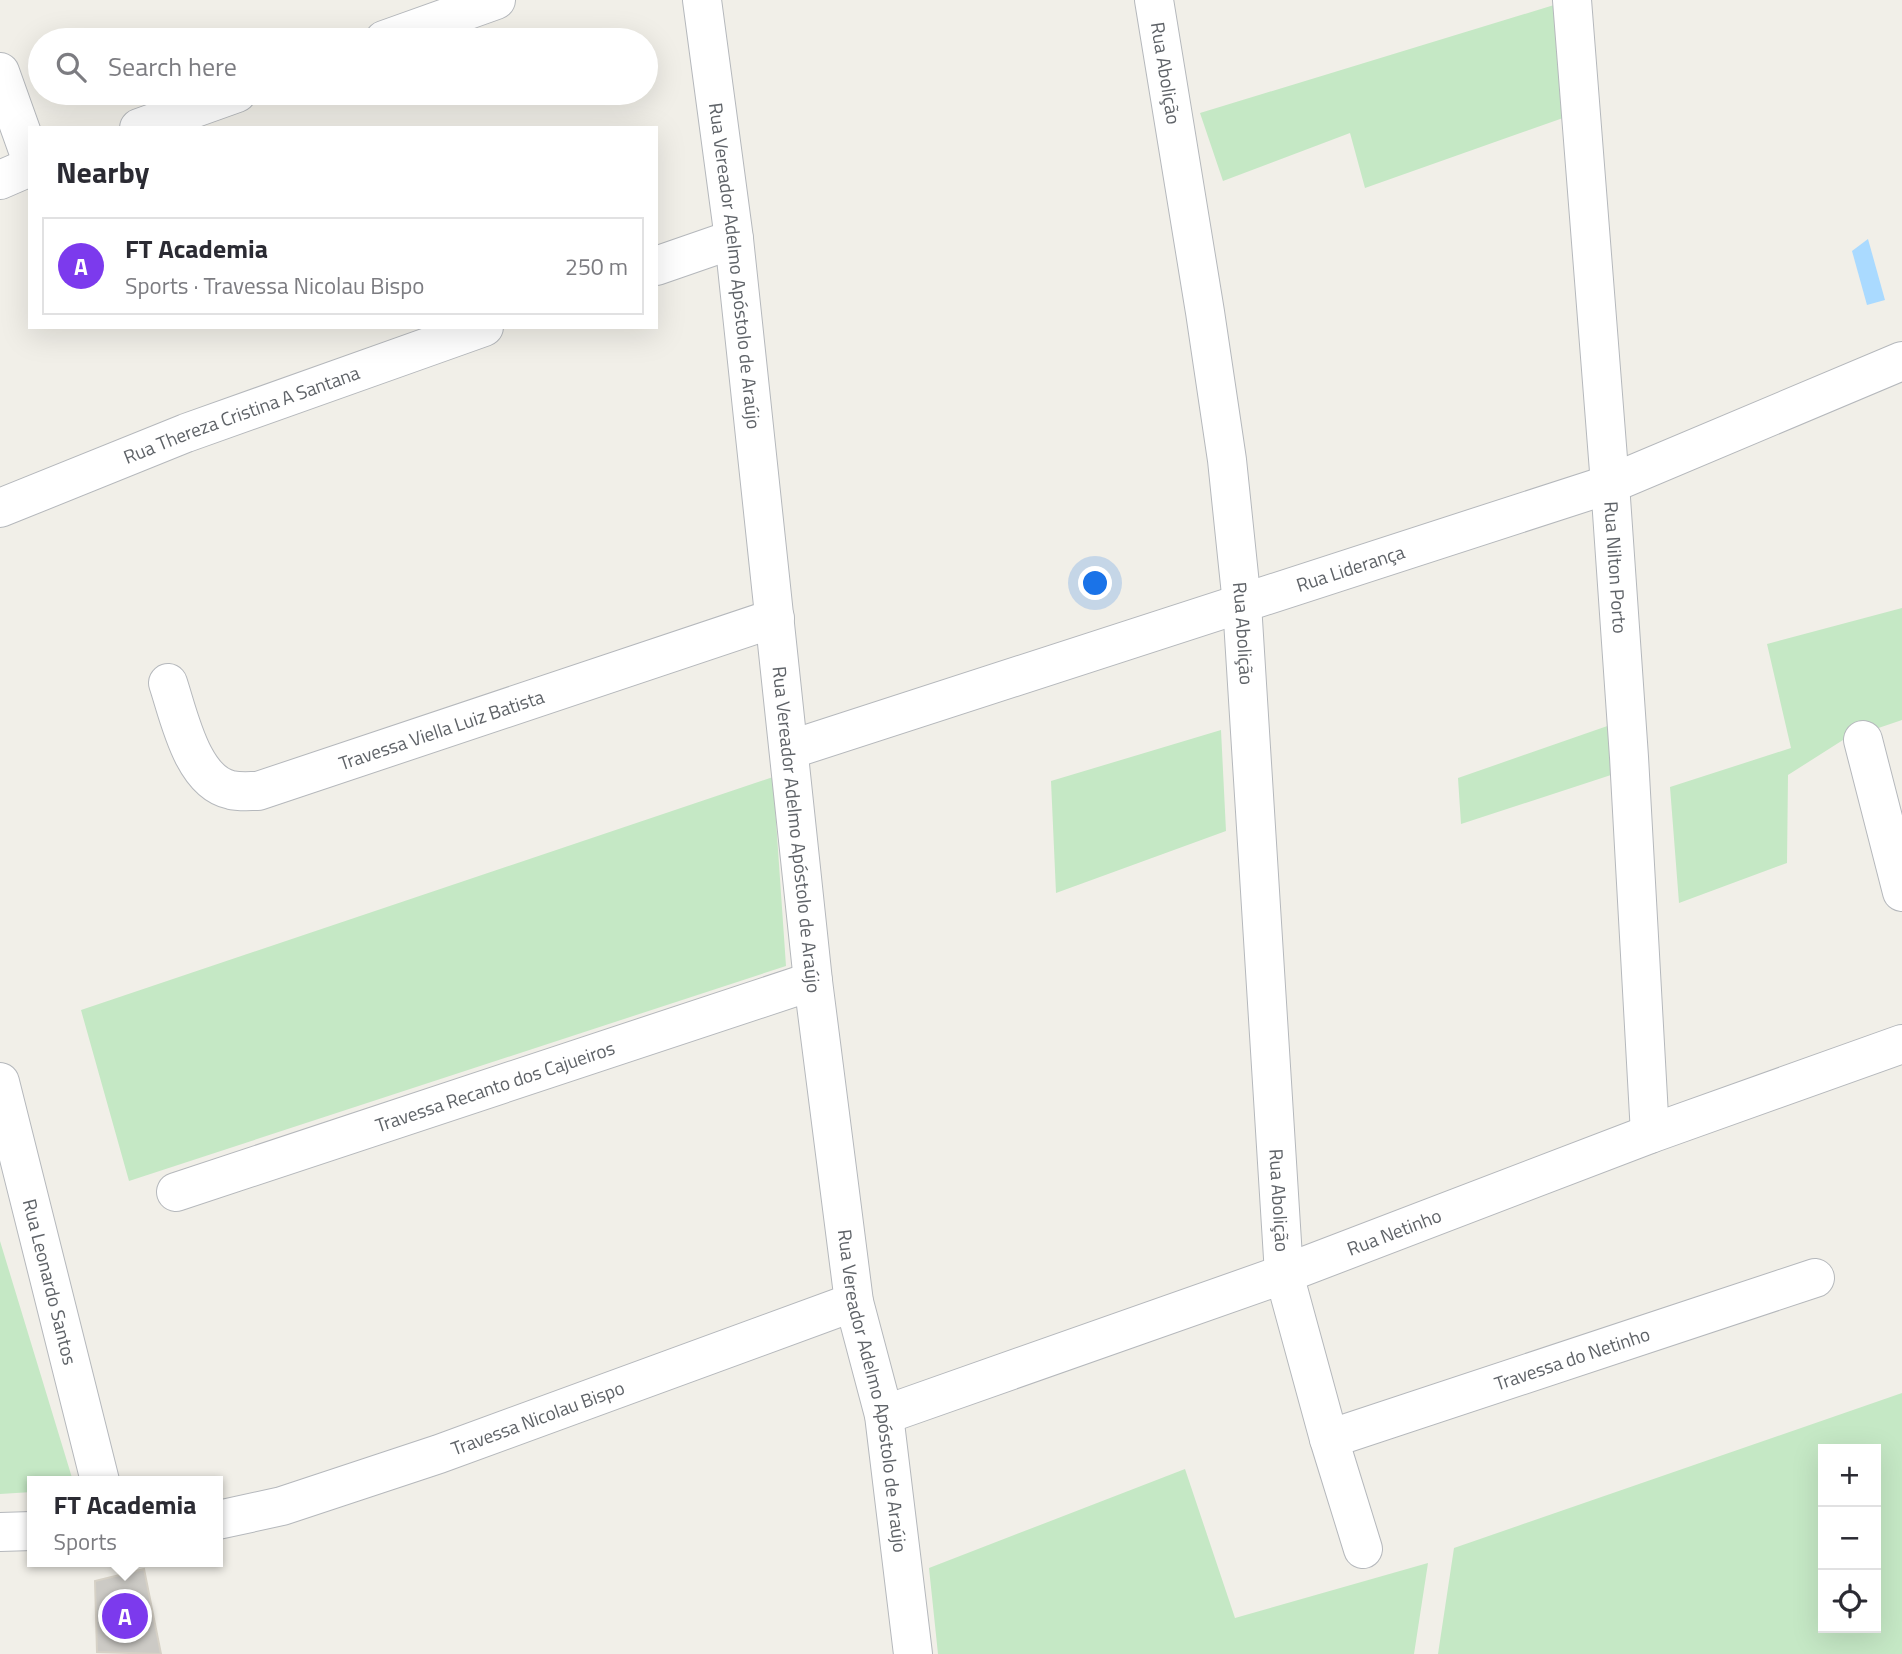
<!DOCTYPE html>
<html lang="en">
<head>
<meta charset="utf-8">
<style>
  body { margin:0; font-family:"Titillium Web",sans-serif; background:#f2f2f3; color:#2b2b33 }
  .controls { position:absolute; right:21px; bottom:21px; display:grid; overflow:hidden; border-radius:0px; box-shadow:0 7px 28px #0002 }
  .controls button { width:63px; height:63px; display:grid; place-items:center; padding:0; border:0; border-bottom:2px solid #e1e1e2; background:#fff; color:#2b2b33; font:35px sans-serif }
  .you { position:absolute; left:1096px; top:584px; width:24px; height:24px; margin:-18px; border:5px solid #fff; border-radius:50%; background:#1a73e8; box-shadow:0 0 0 10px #1a73e833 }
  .badge { display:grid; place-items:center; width:46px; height:46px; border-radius:50%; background:#7c3aed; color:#fff; font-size:23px; font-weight:700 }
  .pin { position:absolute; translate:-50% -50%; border:4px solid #fff; box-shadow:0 2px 7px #0006 }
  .popup { position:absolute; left:27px; top:1476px; width:196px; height:91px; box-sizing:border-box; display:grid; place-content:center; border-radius:0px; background:#fff; filter:drop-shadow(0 2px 5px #0005); font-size:23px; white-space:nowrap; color:#7c7c81 }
  .popup b { font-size:26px; color:#2b2b33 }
  .popup::after { content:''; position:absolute; left:50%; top:100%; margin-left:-14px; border:14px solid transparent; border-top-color:#fff }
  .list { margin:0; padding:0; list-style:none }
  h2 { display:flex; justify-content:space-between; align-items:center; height:91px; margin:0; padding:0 28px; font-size:30px }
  h2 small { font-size:23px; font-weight:400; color:#7c7c81 }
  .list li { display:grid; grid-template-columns:46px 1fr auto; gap:21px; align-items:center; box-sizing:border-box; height:98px; margin:0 14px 14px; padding:0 14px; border:2px solid #e1e1e2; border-radius:0px }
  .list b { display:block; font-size:26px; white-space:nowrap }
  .list p { margin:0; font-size:23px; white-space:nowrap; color:#7c7c81 }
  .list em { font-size:23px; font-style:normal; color:#7c7c81 }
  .icon { flex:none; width:38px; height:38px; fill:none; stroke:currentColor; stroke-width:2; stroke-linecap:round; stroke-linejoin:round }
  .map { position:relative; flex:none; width:1902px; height:1654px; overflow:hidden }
  .search { position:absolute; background:#fff; box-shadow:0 7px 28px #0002; left:28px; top:28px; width:630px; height:77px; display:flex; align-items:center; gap:18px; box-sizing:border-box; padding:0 24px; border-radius:38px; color:#7c7c81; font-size:26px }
  .panel { position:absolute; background:#fff; box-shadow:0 7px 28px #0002; left:28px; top:126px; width:630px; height:203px; border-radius:0px }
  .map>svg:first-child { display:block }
  .green { fill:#c5e8c5; fill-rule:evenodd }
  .water { fill:#aadaff }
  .building { fill:#cccac5; stroke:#d6d1c6; stroke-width:2 }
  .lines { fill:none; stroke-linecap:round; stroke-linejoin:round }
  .minor-casing { stroke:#b5b8bc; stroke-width:40 }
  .minor { stroke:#fff; stroke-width:38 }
  .labels { text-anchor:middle; stroke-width:7; stroke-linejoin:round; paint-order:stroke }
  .street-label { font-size:19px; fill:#5f6368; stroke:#fff }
</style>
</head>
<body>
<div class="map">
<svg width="1902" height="1654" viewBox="0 0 1902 1654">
  <rect width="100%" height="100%" fill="#f1efe8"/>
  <path class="green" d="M1554 5 1563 118 1365 188 1350 133 1223 181 1200 113Z
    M1902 608V720L1843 740 1788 775 1787 863 1679 903 1670 787 1791 748 1767 644Z
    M1616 723 1611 775 1461 824 1458 778Z
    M1221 730 1226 831 1056 893 1051 781Z
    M773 777 786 966 129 1181 81 1010Z
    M0 1241 73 1481H32V1492L0 1494Z
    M1902 1393V1654H1438L1454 1548ZM1823 1449H1876V1628H1823Z
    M1185 1469 1235 1618 1428 1563 1414 1654H938L929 1568Z"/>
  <path class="water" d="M1868 239 1885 300 1867 305 1852 251Z"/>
  <path class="building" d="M144 1569 161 1654 97 1652 95 1581Z"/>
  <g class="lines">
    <g class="minor-casing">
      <g id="minor">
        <path id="s1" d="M702 0 734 239 813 981 854 1302 884 1415 913 1654"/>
        <path id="s2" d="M1154 0 1205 312 1227 460 1242 604 1284 1274 1329 1439 1363 1549"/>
        <path id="s3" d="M1572 0 1610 484 1629 757 1650 1134"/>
        <path d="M384 40 496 0"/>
        <path d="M0 72 30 156"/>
        <path d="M139 128 237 93"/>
        <path d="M0 180 30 167"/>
        <path d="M656 266 734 239"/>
        <path id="s4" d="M0 508 186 433 484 327"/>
        <path id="s5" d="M168 683C179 716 192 782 231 790 239 792 250 791 258 791L775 618"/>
        <path d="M1863 740 1902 892"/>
        <path id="s6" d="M789 750 1610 484 1902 361"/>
        <path id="s7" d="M0 1082 100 1481"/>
        <path id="s8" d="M176 1192 813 981"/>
        <path id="s9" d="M884 1415 1284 1274 1650 1134 1902 1044"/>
        <path id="s10" d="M1329 1439 1815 1278"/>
        <path id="s11" d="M218 1520 282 1506 439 1454 854 1302"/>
        <path d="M0 1532 32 1531"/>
      </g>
    </g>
    <use href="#minor" class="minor"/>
  </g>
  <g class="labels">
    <g class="street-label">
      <text dy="7" stroke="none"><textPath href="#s2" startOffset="74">Rua Abolição</textPath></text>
      <text dy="7" stroke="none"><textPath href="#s1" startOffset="268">Rua Vereador Adelmo Apóstolo de Araújo</textPath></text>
      <text dy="7" stroke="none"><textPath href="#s4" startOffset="259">Rua Thereza Cristina A Santana</textPath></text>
      <text dy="7" stroke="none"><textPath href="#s3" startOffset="569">Rua Nilton Porto</textPath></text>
      <text dy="7" stroke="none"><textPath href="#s6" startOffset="590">Rua Liderança</textPath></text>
      <text dy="7" stroke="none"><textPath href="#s2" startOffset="640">Rua Abolição</textPath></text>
      <text dy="7" stroke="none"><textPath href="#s5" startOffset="350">Travessa Viella Luiz Batista</textPath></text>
      <text dy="7" stroke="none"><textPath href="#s1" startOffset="835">Rua Vereador Adelmo Apóstolo de Araújo</textPath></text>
      <text dy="7" stroke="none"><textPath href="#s8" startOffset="336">Travessa Recanto dos Cajueiros</textPath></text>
      <text dy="7" stroke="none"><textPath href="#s2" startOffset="1208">Rua Abolição</textPath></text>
      <text dy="7" stroke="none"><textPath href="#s9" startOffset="542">Rua Netinho</textPath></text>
      <text dy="7" stroke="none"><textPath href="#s7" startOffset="206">Rua Leonardo Santos</textPath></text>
      <text dy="7" stroke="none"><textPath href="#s10" startOffset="256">Travessa do Netinho</textPath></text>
      <text dy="7" stroke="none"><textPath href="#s1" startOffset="1402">Rua Vereador Adelmo Apóstolo de Araújo</textPath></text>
      <text dy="7" stroke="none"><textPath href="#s11" startOffset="336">Travessa Nicolau Bispo</textPath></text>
    </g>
  </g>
</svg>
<div class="controls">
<button>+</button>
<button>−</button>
<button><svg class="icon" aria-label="locate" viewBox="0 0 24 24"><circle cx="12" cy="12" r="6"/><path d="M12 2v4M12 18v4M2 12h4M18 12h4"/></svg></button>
</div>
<div class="you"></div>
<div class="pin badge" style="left:125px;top:1616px">A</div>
<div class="popup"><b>FT Academia</b>Sports</div>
<div class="search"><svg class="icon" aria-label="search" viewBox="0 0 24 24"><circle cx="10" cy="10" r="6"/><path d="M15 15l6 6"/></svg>Search here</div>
<section class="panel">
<h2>Nearby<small></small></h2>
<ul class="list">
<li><span class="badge">A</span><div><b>FT Academia</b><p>Sports · Travessa Nicolau Bispo</p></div><em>250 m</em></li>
</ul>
</section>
</div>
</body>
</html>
